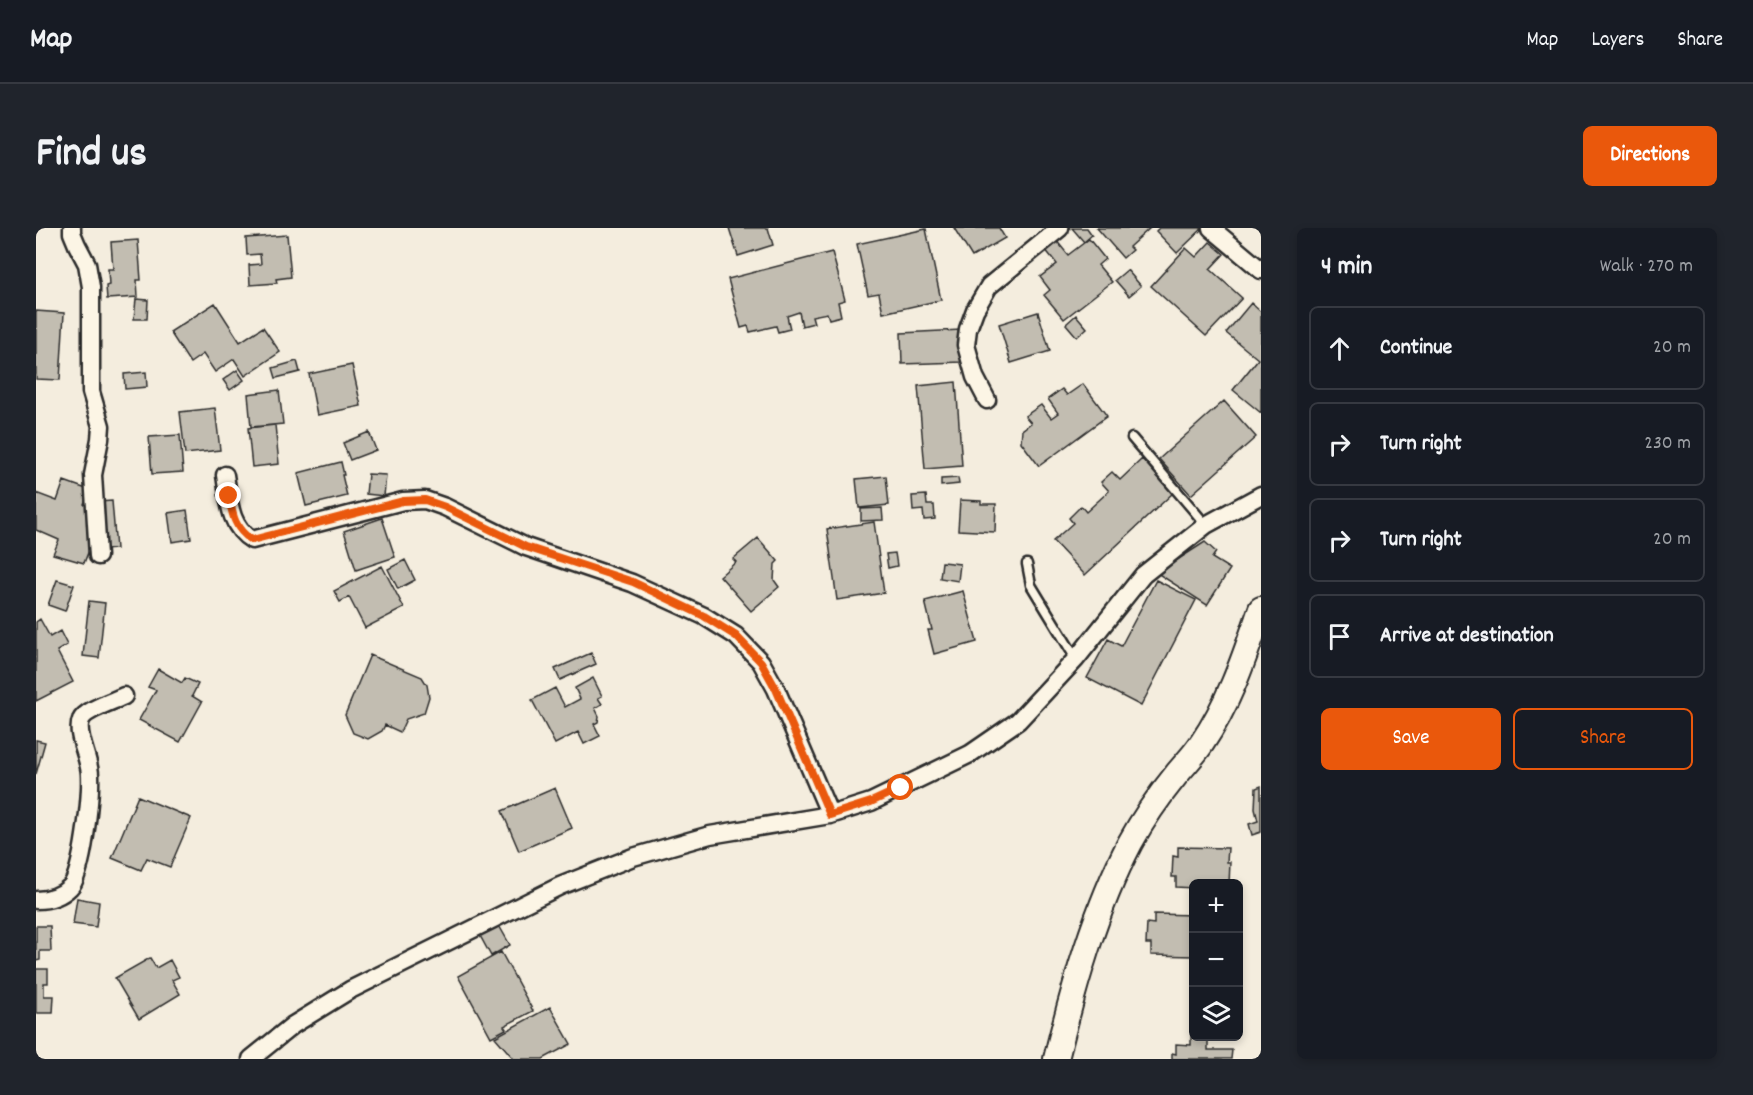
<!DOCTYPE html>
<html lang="en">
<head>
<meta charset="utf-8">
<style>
  body { margin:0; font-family:Dekko,sans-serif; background:#20242c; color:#f1f3f6 }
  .controls { position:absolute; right:18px; bottom:18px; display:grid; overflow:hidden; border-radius:9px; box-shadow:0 3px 9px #0003 }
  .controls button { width:54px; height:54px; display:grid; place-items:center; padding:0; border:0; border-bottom:2px solid #363941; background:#171b24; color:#f1f3f6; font:30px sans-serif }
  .stop { position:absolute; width:18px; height:18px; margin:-14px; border:4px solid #ea580c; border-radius:50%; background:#fff }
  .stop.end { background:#ea580c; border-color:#fff; box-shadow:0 2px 6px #0008 }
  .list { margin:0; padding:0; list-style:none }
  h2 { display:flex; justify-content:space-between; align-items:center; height:78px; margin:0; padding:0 24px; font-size:26px }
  h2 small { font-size:20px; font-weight:400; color:#9ea1a6 }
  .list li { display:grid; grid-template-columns:39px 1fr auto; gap:18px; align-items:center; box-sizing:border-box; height:84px; margin:0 12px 12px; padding:0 12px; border:2px solid #363941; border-radius:9px }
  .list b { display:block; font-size:22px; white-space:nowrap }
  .list em { font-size:20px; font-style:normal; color:#9ea1a6 }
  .actions { display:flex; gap:12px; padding:18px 24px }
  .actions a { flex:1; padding:14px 0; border:2px solid #ea580c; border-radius:9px; text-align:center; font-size:21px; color:#ea580c }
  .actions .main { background:#ea580c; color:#fff }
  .icon { flex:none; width:33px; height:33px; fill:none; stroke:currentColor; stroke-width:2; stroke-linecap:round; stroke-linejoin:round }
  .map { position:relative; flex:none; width:1225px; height:831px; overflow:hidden; border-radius:9px }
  header { display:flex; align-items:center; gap:36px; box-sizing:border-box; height:84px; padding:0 30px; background:#171b24; border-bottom:2px solid #363941 }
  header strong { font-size:28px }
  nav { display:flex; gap:33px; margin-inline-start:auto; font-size:21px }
  .intro { display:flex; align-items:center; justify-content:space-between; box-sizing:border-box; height:144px; padding:0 36px }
  h1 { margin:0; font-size:42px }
  .button { padding:15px 27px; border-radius:9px; background:#ea580c; color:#fff; font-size:21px; font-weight:700 }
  main { display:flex; gap:36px; padding:0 36px }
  aside { flex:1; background:#171b24; border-radius:9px; box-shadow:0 3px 9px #0003 }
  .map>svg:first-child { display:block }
  .building { fill:#c2bdb1; stroke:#2b2b2b; stroke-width:1.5 }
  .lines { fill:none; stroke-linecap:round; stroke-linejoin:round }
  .lane-casing { stroke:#2b2b2b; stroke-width:13 }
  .street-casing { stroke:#2b2b2b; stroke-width:21 }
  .secondary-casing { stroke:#2b2b2b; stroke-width:28 }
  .lane { stroke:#fcf5e5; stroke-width:8 }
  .street { stroke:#fcf5e5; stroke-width:16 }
  .secondary { stroke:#fcf5e5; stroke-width:24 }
  .route { stroke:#ea580c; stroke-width:8 }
</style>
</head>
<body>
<header>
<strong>Map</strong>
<nav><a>Map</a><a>Layers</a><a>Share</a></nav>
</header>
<div class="intro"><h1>Find us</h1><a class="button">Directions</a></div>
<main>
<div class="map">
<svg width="1225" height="831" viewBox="0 0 1225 831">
  <rect width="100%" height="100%" fill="#f4edde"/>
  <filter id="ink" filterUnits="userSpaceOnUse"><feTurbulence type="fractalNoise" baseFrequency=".0167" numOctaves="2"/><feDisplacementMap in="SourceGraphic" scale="12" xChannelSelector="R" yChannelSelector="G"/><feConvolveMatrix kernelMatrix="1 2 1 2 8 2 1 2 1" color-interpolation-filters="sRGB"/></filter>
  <g filter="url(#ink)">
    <path class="building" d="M693 0H732L737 17 702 28Z
      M918 0H963L969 10 936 29Z
      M1036 0H1051L1056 7 1048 14Z
      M1061 0H1114L1093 19 1096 22 1087 30Z
      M1123 0H1167L1141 25 1120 3Z
      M890 1 905 72 847 85 843 65 832 67 821 16Z
      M251 7 255 49 240 51 241 55 214 57 213 37 225 36 224 26 211 27 210 10Z
      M1053 11 1069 31 1062 37 1076 54 1028 91 1008 67 1014 62 1004 49 1021 36 1009 21 1020 12 1032 27Z
      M102 12 105 52H101L102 69 71 71 70 58 73 57 72 41H77L75 14Z
      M1174 14 1188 26 1174 41 1206 70 1170 108 1115 58 1150 20 1160 29Z
      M796 24 809 72 802 74 805 88 793 91 791 85 776 88 778 95 766 98 763 84 751 88 754 101 742 104 740 98 714 104 712 98 705 100 692 51Z
      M1091 42 1105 58 1093 68 1079 52Z
      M100 71 112 72 111 91H98Z
      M179 75 204 114 227 99 244 124 209 148 198 131 179 144 167 126 154 135 134 104Z
      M1215 75 1225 84V185L1197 162 1222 131 1190 105Z
      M0 83 28 85 24 152 0 151Z
      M1002 84 1014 123 975 135 963 96Z
      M1040 87 1051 100 1041 109 1030 96Z
      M925 102 926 134 866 136 865 105Z
      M261 133 264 144 240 150 237 140Z
      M316 137 325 178 281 187 273 146Z
      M201 142 208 152 194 162 187 152Z
      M110 144 111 159 89 161 88 146Z
      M920 154 926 238 889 241 882 158Z
      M1047 156 1071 188 1003 238 985 214 986 202 995 195 989 188 1005 177 1015 190 1022 185 1012 171 1026 161 1031 167Z
      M243 162 247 196 215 199 212 166Z
      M1188 173 1220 209 1155 267 1123 231Z
      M179 180 184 222 149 226 144 184Z
      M239 197 243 236 216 239 212 200Z
      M333 204 340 222 314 232 307 215Z
      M144 207 147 244 116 246 113 209Z
      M1106 231 1137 265 1049 347 1017 313 1037 295 1033 290 1045 278 1050 284 1073 263 1065 254 1076 244 1084 252Z
      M305 234 308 247H306L311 268 270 278 262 245Z
      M332 246 350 247 348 268 330 266Z
      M850 248 853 277 823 280 820 251Z
      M922 250 923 256 905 258V251Z
      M28 253 53 262 48 276 55 279 58 309 48 335 17 326 23 312 0 302V265L21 273Z
      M890 267 891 277H898L899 291 888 292 887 282 877 283 876 268Z
      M924 272 945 273V276H960L959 304 922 302Z
      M76 273 80 321 66 322 62 274Z
      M846 280 847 292 825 293V281Z
      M151 282 155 311 136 314 132 285Z
      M346 290 359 329 320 342 308 303Z
      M838 294 848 365 801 372 791 301Z
      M722 310 742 333 739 336 738 352 743 359 715 383 684 348 700 334 697 331Z
      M1169 314 1180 324 1176 330 1194 341 1171 377 1121 345Z
      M859 325 861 338 852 340 850 326Z
      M369 332 379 352 362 361 352 341Z
      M906 334 924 336 922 353 904 350Z
      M346 338 368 380 329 400 313 369 304 374 298 363Z
      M21 352 38 357 29 383 12 377Z
      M1120 352 1160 372 1105 478 1051 450 1072 411 1085 418Z
      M927 363 941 414 898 426 892 402H896L889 373Z
      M53 373 69 375 63 430 47 428Z
      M4 391 14 409 24 403 31 417 21 423 37 454 0 473V394Z
      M555 425 560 436 524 452 519 441Z
      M334 427 386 449 391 457 393 469 388 485 370 491 364 504 349 497 346 503 332 511 317 505 309 487Z
      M122 441 146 455 149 450 162 456 156 468 166 474 144 514 103 492 120 462 112 459Z
      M557 450 566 468 562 470 566 476 559 480 563 488 562 494 558 496 564 508 548 516 542 504 519 516 496 472 519 460 529 479 544 471 539 460Z
      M0 512 9 514 0 546Z
      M1225 558V604L1216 607 1213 596 1222 593 1219 581 1220 560Z
      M519 560 536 600 483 623 466 583Z
      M102 568 155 590 134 639 111 630 105 642 76 630Z
      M1142 619 1192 620 1191 634H1194L1193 656H1158V660L1140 659V649H1136L1137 628 1142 629Z
      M41 670 63 674 60 699 37 696Z
      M1118 686 1158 687V728L1115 727V716H1110L1111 695 1118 696Z
      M461 694 474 717 455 728 442 704Z
      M0 698H14L15 723H4V732L0 733Z
      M465 724 497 783 468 798 470 801 455 809 422 748Z
      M114 730 120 740 134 732 143 749 136 752 144 766 103 791 79 750Z
      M0 741H12V755H8V768H18L17 785H0Z
      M514 779 535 816 507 831H478L459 809Z
      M1155 808H1172V822H1196L1195 831H1136V825L1140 826V816L1155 817Z"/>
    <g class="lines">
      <g class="lane-casing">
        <path id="lane" d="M1096 210 1170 297
          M991 336 995 357 1040 431"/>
      </g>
      <g class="street-casing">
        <path id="street" d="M36 0V5L41 17 51 36 55 59V164L65 198 64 211 57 247 62 328
          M1175 0 1225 42
          M951 172 939 149 930 117 932 101 939 82 953 58 1024 0
          M189 247C193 271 193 299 216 312L367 273 389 272 409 279 490 319 596 355 668 388 700 408 725 434 740 461 794 587
          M0 672C12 672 25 668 34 659 47 647 55 567 54 547 54 531 39 506 45 492 49 482 78 473 88 468
          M215 831 257 797 314 762 524 658 597 629 674 607 794 587 835 574 934 526 982 493 1040 431 1107 347 1170 297 1225 267"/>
      </g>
      <g class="secondary-casing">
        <path id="secondary" d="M1020 831C1038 758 1059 682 1094 615 1107 591 1123 568 1140 547 1149 536 1159 526 1166 515 1194 474 1209 427 1225 381"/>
      </g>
      <use href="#lane" class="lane"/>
      <use href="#street" class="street"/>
      <use href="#secondary" class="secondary"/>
    </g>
  </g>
  <g class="lines" filter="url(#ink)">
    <path class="route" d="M193 268C196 286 199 302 216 312L367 273 389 272 409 279 490 319 597 354 668 388 700 408 725 434 740 461 794 587 835 574 865 560"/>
  </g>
</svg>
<div class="controls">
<button>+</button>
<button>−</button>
<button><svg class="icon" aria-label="layers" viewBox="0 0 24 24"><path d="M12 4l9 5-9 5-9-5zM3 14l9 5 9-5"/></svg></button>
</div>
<div class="stop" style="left:865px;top:560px"></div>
<div class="stop end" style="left:193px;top:268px"></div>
</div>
<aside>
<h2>4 min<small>Walk · 270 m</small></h2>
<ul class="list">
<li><svg class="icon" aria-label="ahead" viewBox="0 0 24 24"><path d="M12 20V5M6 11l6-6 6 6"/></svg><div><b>Continue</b></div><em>20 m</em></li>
<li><svg class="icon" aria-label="right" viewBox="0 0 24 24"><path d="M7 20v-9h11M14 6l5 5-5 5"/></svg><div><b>Turn right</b></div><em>230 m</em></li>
<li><svg class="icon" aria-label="right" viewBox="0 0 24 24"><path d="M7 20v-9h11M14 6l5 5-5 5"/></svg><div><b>Turn right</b></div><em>20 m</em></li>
<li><svg class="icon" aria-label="arrive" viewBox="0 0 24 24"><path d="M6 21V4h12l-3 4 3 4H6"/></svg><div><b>Arrive at destination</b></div></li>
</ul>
<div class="actions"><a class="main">Save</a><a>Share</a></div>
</aside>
</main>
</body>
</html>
